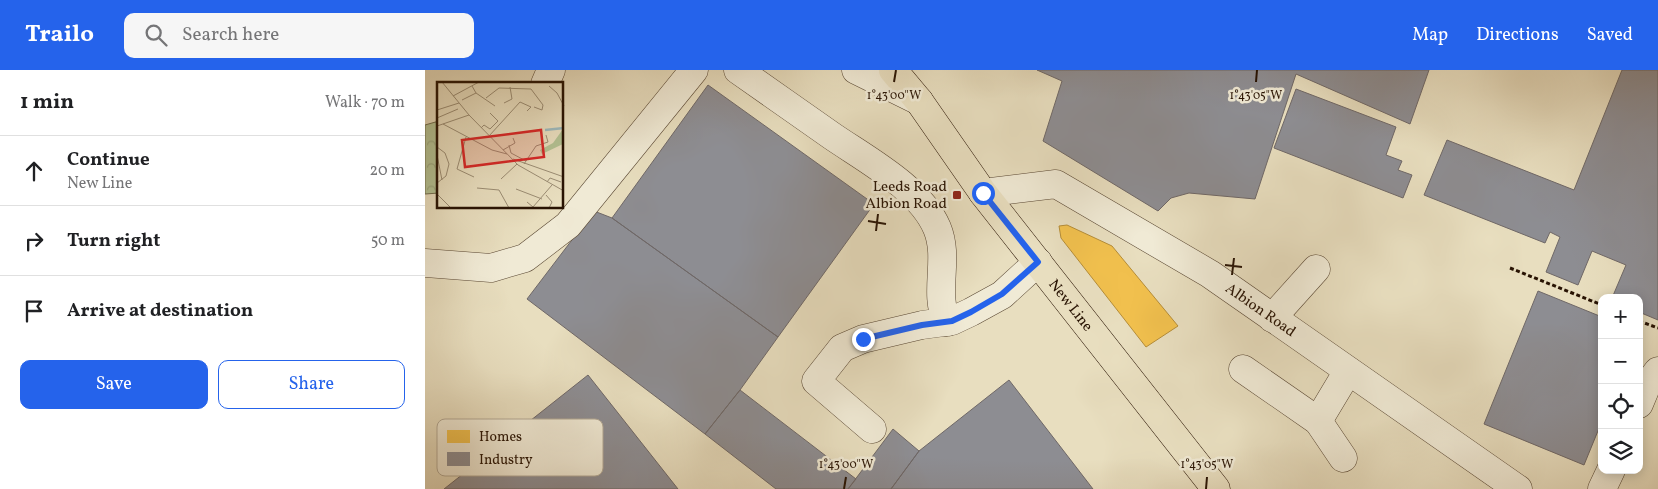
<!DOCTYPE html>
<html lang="en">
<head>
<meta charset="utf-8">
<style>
  body { margin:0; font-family:Vollkorn,serif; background:#f6f6f6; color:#202124 }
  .controls { position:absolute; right:15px; bottom:15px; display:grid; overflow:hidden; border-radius:10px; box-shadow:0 2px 12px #0003 }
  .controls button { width:45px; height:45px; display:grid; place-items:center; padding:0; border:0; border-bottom:1px solid #e0e0e0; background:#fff; color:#202124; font:25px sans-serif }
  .stop { position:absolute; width:15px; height:15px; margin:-11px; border:4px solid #2563eb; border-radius:50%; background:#fff }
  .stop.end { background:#2563eb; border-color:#fff; box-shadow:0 1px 5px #0008 }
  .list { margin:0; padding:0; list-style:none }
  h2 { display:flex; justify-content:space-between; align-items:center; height:65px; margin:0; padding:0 20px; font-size:21px }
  h2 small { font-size:16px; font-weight:400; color:#757577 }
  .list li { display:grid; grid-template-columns:32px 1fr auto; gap:15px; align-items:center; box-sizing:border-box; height:70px; padding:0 20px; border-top:1px solid #e0e0e0 }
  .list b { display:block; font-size:19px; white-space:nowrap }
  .list p { margin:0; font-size:16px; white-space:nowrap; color:#757577 }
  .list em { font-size:16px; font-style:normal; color:#757577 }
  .actions { display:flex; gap:10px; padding:15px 20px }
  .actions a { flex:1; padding:11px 0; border:1px solid #2563eb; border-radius:10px; text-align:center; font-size:18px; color:#2563eb }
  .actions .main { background:#2563eb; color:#fff }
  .icon { flex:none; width:28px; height:28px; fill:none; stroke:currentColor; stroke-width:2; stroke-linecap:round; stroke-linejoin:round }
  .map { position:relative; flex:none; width:1233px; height:419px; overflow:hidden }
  header { display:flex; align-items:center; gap:30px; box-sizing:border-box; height:70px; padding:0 25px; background:#2563eb; color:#fff }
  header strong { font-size:24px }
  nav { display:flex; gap:28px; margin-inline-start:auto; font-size:18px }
  .search { width:350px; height:45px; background:#f6f6f6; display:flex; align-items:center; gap:12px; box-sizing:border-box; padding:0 18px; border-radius:10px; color:#757577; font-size:19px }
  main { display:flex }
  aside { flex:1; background:#fff }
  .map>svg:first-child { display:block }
  .forest { fill:url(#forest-crowns); stroke:#6e6a4c }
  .homes { fill:#f2c14e; stroke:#b58d38 }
  .industry { fill:#8d8d92; stroke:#6f6867 }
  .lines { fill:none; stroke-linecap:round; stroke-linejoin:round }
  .minor-casing { stroke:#584632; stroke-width:29 }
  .major-casing { stroke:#281303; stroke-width:29 }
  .path { stroke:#281303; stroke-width:3; stroke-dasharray:4 2.5; stroke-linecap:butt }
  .minor { stroke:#f0ead5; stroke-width:28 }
  .major { stroke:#e8debf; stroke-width:28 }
  .route { stroke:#2563eb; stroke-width:6 }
  .ticks { fill:none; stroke:#281303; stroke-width:2 }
  .poi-dot { fill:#8f2418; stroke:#f0ead5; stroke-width:2 }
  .labels { text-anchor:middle; stroke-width:5; stroke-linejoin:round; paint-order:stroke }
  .poi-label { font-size:15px; fill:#281303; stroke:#f0ead5; text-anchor:end }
  .street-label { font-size:15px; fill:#281303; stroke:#f0ead5 }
  .inset-river { fill:none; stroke:#9db9bd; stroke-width:2.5 }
  .inset-road { fill:none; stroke:#9b8d74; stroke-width:1 }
  .view { fill:#d62828; fill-opacity:0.15; stroke:#d62828; stroke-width:2.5 }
  .inset-edge { fill:none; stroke:#281303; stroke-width:2.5 }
  .key { fill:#f0ead5; stroke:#b4aa96; stroke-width:1 }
  .key-label { font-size:14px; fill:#281303 }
  .ticks-label { font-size:12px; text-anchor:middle; fill:#281303; stroke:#f0ead5; stroke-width:5; stroke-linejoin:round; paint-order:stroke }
</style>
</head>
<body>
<header>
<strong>Trailo</strong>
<div class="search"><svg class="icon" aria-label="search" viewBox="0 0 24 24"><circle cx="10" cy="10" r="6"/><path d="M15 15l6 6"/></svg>Search here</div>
<nav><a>Map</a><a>Directions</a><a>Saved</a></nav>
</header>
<main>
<aside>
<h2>1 min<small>Walk · 70 m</small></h2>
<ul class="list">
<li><svg class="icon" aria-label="ahead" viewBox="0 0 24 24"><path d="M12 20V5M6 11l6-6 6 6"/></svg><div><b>Continue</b><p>New Line</p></div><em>20 m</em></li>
<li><svg class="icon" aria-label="right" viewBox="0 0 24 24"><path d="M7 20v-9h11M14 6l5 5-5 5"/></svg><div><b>Turn right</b></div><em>50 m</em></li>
<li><svg class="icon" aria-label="arrive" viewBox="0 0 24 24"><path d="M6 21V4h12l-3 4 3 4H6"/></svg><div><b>Arrive at destination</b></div></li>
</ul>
<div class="actions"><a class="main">Save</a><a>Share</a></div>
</aside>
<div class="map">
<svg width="1233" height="419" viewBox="0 0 1233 419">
  <defs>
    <pattern id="forest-crowns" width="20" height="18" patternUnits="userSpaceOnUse" patternTransform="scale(1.25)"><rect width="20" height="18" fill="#b3c294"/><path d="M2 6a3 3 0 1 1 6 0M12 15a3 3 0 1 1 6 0" fill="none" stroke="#9aa67e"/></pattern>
  </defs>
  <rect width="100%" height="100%" fill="#e8debf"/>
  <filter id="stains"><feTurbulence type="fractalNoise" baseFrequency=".004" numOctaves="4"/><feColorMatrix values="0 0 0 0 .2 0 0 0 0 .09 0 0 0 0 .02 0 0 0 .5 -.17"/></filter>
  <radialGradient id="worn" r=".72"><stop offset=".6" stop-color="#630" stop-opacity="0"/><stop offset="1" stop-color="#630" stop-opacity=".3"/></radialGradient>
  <path class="forest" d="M14 51V123L0 124V55Z"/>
  <path class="homes" d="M642 155 687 176 753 256 721 277 636 168 634 156Z"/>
  <path class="industry" d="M612 0H1004L985 54 871 4 830 129 764 123 746 128 733 141 618 71 637 11Z
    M1197 0H1233V250L1214 242V228H1187L1201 195 1167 181 1153 215 1121 202 1135 167 1125 162 1120 173 999 125 1022 70 1149 120Z
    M283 15 449 134 353 267 187 148Z
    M871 19 971 57 961 85 977 91 973 100 987 105 978 128 849 78Z
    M169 141 187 148 353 267 315 320 280 364 102 229Z
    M1113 221 1177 247V351L1159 395 1059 354Z
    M163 305 253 419H19Z
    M584 310 668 419H466L494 381Z
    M315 320 431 409 423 419H351L280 364Z
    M468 359 494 381 466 419H423Z"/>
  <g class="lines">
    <g class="minor-casing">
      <g id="minor">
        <path d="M313 0C344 22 376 44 407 66 442 90 495 118 512 158 525 189 508 222 522 252"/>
        <path d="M431 0 494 31"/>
        <path d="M120 14 126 0"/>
        <path id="s1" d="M558 123 631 114 785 204 1093 419"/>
        <path d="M0 193 66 198 100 188 143 155 269 0"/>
        <path d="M847 248 891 199"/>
        <path d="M818 299 893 351 918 388"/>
        <path d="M1214 334 1221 317 1233 301"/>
        <path d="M893 351 923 301"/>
        <path d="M447 359 391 311 417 278 438 269 497 255 527 251 546 242 577 225 613 192"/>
        <path d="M1177 419 1186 400"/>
      </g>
    </g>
    <g class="major-casing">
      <g id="major">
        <path id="s2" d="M468 0 494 31 558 123 791 419"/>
      </g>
    </g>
    <path class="path" d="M1085 198 1177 235
      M1214 251 1233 258"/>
    <use href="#minor" class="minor"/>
    <use href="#major" class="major"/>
  </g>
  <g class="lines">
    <path class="route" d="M438 269 497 255 527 251 546 242 577 224 613 192 558 123"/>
  </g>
  <path class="ticks" d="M469 12 471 0M831 12 832 0M443 151 461 154M451 161 453 144M800 195 817 197M807 205 809 188M419 419 421 407M781 419 782 407"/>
  <rect class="poi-dot" x="527" y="120" width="10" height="10" rx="2.5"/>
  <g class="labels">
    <g class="poi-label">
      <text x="522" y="121">Leeds Road<tspan x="522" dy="17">Albion Road</tspan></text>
    </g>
    <g class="street-label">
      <text dy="5" stroke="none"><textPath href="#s2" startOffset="295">New Line</textPath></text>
      <text dy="5" stroke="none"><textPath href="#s1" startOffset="314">Albion Road</textPath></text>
    </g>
  </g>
  <g transform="translate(12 12)">
    <rect width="126" height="126" fill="#e8debf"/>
    <path d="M126 47V62L105 72 103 68 116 61Z" fill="#b3c294"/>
    <path class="inset-river" d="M108 48 127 46"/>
    <path class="inset-road" d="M5 0 32 33 81 83 127 109M35 4 39 11 58 24M112 4 120 11 127 24M16 14 42 0M49 16 62 6 94 7 106 23 105 28 97 25M25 18 39 11M67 21 75 17 73 5M0 28 22 21M0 36 21 27M6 42 55 68 70 72M0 44 32 33M44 46 47 43 53 47 61 39 53 31M52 54 83 20 94 25 90 29M29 55 20 87 37 95M72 63 74 71 89 79M0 65 8 71 12 82 9 94 0 101M66 68 78 61 76 56M0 73 5 98M76 77 127 95M87 82 99 64 111 60 109 53M64 97 80 82M110 100 113 96 124 100M40 106 62 108 72 126M79 107 105 117M0 112 14 126M109 113 115 120 112 126M90 120 96 125 115 103"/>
    <path class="view" d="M104 48 107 75 28 85 25 58Z"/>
    <rect width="126" height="126" class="inset-edge"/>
  </g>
  <rect x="12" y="349" width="166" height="57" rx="8" class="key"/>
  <rect x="22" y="360" width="23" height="13" fill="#f2c14e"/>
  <rect x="22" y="382" width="23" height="14" fill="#8d8d92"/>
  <g class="key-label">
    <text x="54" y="371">Homes</text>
    <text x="54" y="394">Industry</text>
  </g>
  <g class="ticks-label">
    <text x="469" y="29">1°43'00"W</text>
    <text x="831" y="29">1°43'05"W</text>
    <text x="421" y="398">1°43'00"W</text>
    <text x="782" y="398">1°43'05"W</text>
  </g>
  <rect width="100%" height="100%" filter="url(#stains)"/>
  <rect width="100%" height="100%" fill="url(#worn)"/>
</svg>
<div class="controls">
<button>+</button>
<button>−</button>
<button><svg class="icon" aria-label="locate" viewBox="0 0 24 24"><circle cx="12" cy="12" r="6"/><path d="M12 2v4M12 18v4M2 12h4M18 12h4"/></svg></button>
<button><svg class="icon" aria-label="layers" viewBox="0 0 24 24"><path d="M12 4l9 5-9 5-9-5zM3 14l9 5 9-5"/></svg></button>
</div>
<div class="stop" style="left:558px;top:123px"></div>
<div class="stop end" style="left:438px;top:269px"></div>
</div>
</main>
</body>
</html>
